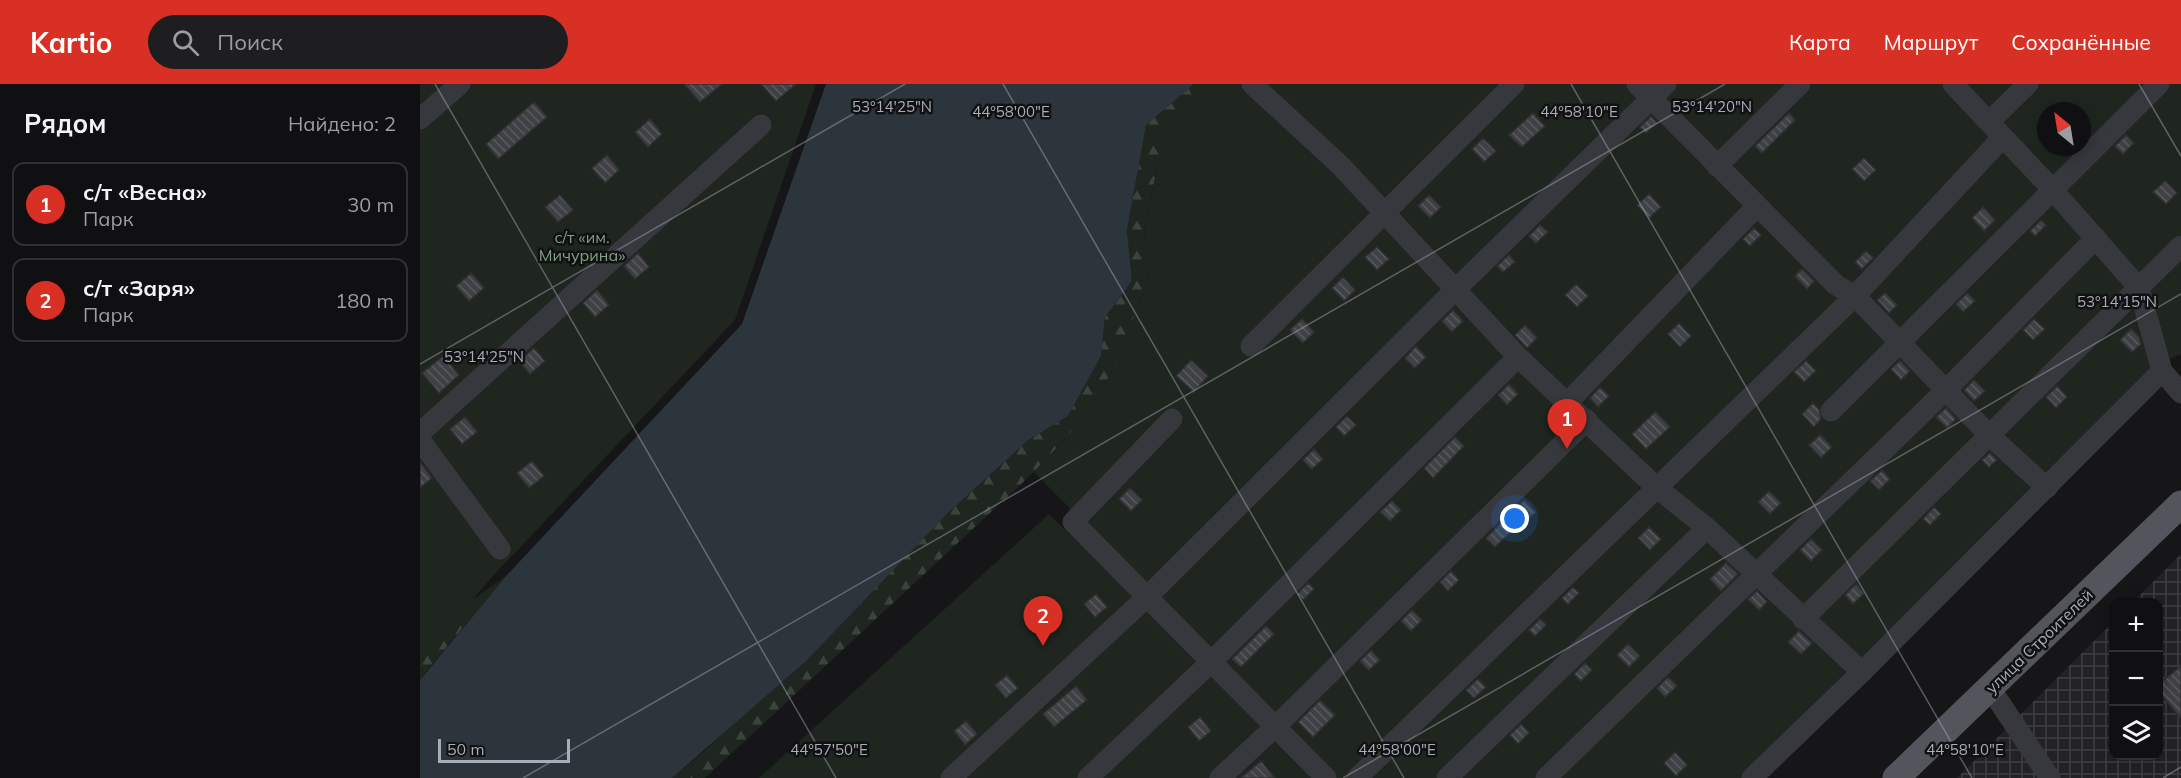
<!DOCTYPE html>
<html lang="ru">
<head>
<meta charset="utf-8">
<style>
  body { margin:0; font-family:Mulish,sans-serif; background:#1e1e20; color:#f1f3f6 }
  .controls { position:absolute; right:18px; bottom:18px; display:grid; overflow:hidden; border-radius:12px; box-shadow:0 3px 15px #0003 }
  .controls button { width:54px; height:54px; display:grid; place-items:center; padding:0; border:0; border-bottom:2px solid #303032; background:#101012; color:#f1f3f6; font:30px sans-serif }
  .compass { position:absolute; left:1617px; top:18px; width:54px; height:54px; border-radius:50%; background:#101012; box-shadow:0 3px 15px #0003; rotate:330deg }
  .scale { position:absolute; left:18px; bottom:15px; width:132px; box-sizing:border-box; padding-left:6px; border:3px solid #a8adb8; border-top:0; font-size:16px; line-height:21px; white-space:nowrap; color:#a8adb8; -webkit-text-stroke:4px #111113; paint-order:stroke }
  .you { position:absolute; left:1095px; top:435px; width:21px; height:21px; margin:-15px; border:4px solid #fff; border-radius:50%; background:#1a73e8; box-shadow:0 0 0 9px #1a73e833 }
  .badge { display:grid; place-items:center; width:39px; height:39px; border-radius:50%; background:#d93025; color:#fff; font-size:20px; font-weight:700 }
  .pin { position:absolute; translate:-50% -50px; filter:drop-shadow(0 2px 3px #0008) }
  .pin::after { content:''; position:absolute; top:32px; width:21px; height:18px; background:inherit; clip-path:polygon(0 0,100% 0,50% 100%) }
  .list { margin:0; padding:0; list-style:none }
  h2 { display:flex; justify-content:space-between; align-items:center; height:78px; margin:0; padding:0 24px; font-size:26px }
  h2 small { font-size:20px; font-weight:400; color:#9c9d9f }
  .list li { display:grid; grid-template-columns:39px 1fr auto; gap:18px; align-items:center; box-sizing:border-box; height:84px; margin:0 12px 12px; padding:0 12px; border:2px solid #303032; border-radius:12px }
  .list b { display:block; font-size:22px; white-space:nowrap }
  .list p { margin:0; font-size:20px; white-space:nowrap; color:#9c9d9f }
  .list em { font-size:20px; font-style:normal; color:#9c9d9f }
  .icon { flex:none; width:33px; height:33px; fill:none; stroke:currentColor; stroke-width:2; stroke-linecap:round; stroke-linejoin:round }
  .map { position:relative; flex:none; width:1761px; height:694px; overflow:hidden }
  header { display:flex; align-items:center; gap:36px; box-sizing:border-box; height:84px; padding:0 30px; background:#d93025; color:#fff }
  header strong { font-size:28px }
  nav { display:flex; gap:33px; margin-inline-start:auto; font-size:21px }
  .search { width:420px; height:54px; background:#1e1e20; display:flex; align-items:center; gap:15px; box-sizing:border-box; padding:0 21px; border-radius:33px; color:#9c9d9f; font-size:22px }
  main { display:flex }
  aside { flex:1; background:#101012 }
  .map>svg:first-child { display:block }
  .industrial { fill:url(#industrial-grid) }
  .forest { fill:url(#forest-firs) }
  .garden { fill:#1e261f; fill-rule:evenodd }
  .water { fill:#2c353c }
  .building { fill:url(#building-back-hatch); stroke:#303034; stroke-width:1.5 }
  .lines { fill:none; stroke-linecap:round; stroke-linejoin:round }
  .minor { stroke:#37383d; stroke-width:21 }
  .major { stroke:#53555c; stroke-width:27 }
  .ticks { fill:none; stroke:#a8adb8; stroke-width:1.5; stroke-opacity:0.45 }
  .labels { text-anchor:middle; stroke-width:5; stroke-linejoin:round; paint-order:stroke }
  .park-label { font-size:16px; fill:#7fa381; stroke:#111113 }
  .street-label { font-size:16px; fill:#a8adb8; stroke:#111113 }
  .ticks-label { font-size:15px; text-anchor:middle; fill:#a8adb8; stroke:#111113; stroke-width:5; stroke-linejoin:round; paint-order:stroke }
</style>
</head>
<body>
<header>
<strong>Kartio</strong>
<div class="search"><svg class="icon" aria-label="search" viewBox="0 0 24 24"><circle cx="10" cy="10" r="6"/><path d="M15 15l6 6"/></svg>Поиск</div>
<nav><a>Карта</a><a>Маршрут</a><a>Сохранённые</a></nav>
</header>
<main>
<aside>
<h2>Рядом<small>Найдено: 2</small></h2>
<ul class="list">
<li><span class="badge">1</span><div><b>с/т «Весна»</b><p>Парк</p></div><em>30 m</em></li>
<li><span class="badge">2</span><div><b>с/т «Заря»</b><p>Парк</p></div><em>180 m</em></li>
</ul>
</aside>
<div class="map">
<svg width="1761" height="694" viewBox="0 0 1761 694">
  <defs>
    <pattern id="industrial-grid" width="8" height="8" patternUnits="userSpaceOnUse" patternTransform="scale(1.5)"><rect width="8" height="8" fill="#222225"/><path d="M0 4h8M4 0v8" fill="none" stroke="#3f3f43"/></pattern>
    <pattern id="forest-firs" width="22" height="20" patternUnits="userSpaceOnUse" patternTransform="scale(1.5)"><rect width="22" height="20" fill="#1e261f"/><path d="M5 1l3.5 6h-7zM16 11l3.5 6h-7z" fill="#3c433d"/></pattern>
    <pattern id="building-back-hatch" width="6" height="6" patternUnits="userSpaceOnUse" patternTransform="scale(1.5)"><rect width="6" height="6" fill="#404145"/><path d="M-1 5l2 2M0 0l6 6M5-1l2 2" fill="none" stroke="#595a5e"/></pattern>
  </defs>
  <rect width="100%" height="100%" fill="#161618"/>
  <path class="industrial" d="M1761 470V694H1537L1693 538 1694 672H1738V518H1713Z"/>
  <path class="forest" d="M774 0H796L745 49 724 144 728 196 696 281 658 341 614 388 285 694H252L286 666 526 431 607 357 648 332 681 272 685 233 712 197 707 146 726 41Z
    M87 491 4 590 0 596V554Z"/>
  <path class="garden" d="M0 0H396L315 236 73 492 0 577Z
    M796 0H1761V270L1748 276 1325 694H915L614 388 658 341 696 281 728 196 724 144 745 49ZM1626 27H1662V63H1626Z
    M629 430 896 694H339Z"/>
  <path class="water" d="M406 0H774L726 41 707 146 712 197 685 233 681 272 648 332 607 357 526 431 385 578 252 694H0V596L87 491 322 240Z"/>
  <path class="building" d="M264 0H302L280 18Z
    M341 0H376L356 17Z
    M114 18 127 33 78 75 66 60Z
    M1113 29 1125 42 1102 63 1089 51Z
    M1369 29 1375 36 1342 69 1335 62Z
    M1231 32 1237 39 1226 49 1220 43Z
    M230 35 242 50 228 63 215 48Z
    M1706 51 1714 59 1703 70 1695 62Z
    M1063 54 1076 67 1064 78 1052 65Z
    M187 71 199 86 185 99 172 84Z
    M1444 74 1456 86 1444 97 1432 85Z
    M1745 97 1757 109 1746 120 1733 108Z
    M1229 110 1241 123 1229 134 1217 121Z
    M140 111 153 126 138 138 125 123Z
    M1009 111 1021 123 1010 134 998 122Z
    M1563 123 1575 136 1564 147 1552 134Z
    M1621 136 1626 141 1615 152 1610 147Z
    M1120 141 1128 148 1116 159 1109 152Z
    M1334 144 1341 151 1330 162 1323 155Z
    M957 163 969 175 957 186 945 173Z
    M1446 167 1453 174 1442 185 1435 178Z
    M218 169 229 183 215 195 204 182Z
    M1089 171 1095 178 1083 188 1077 182Z
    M1382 185 1394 197 1387 205 1375 192Z
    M51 189 64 204 49 217 36 202Z
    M923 193 935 206 924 217 912 204Z
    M1156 200 1168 212 1157 223 1145 211Z
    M177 206 189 221 175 233 163 219Z
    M1465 209 1477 221 1469 229 1457 216Z
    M1547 209 1555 217 1543 228 1536 220Z
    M1033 226 1043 237 1032 248 1022 237Z
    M882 235 894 248 883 259 870 246Z
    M1614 235 1625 245 1613 256 1603 246Z
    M1259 239 1271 252 1260 263 1248 250Z
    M1105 241 1117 254 1107 264 1095 251Z
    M1711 245 1719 253 1721 260 1712 268 1700 256Z
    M996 262 1006 273 995 284 985 274Z
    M114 264 125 277 110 290 99 277Z
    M23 272 39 291 19 309 2 289Z
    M771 276 788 292 774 308 756 292Z
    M1386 277 1396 287 1384 298 1374 288Z
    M1480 277 1490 287 1481 296 1471 285Z
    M1554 296 1565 307 1554 317 1544 306Z
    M1089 300 1098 310 1087 321 1078 311Z
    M1637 302 1647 313 1636 324 1626 313Z
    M1180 303 1189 312 1178 323 1170 314Z
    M1393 319 1399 325 1401 335 1394 343 1382 330Z
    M1526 324 1536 335 1527 344 1516 333Z
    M1235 328 1250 343 1226 365 1212 350Z
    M927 332 936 341 924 352 916 343Z
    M45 333 57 348 42 360 30 345Z
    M1400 351 1412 363 1401 374 1389 361Z
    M1035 353 1044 362 1013 394 1004 384Z
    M894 365 903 375 892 385 883 376Z
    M1570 369 1577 376 1569 383 1562 376Z
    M112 377 124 392 109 404 97 389Z
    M0 378 12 394 0 404Z
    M1462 386 1470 395 1459 406 1450 397Z
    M710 404 722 416 711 427 699 415Z
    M1349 407 1361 419 1350 430 1338 418Z
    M1104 416 1116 428 1104 438 1102 437 1075 463 1066 454Z
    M972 417 981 426 970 437 960 428Z
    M1514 423 1521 430 1510 441 1503 435Z
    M1229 443 1241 455 1230 466 1218 454Z
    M1391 455 1402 466 1391 477 1380 466Z
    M1306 479 1318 490 1301 507 1290 495Z
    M1031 487 1039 496 1028 507 1020 498Z
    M888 499 894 505 883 516 877 510Z
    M1436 500 1444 509 1433 520 1425 511Z
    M1153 503 1159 509 1148 520 1142 514Z
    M1337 507 1347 518 1339 526 1328 515Z
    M676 510 687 523 675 533 664 520Z
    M992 526 1002 536 991 547 981 537Z
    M1120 535 1126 541 1115 552 1109 546Z
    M846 542 854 550 821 583 812 575Z
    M1379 547 1392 559 1381 570 1368 558Z
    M1208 560 1220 572 1209 583 1197 571Z
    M951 566 960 576 949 586 940 577Z
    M1165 579 1172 586 1161 597 1154 590Z
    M1761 582V634L1738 607V601Z
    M587 591 598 604 586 614 575 601Z
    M1248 593 1257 602 1245 613 1237 604Z
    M1058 595 1066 603 1054 614 1046 606Z
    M656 602 667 616 634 643 623 630Z
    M900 616 915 631 893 653 878 638Z
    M780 633 791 647 779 657 768 643Z
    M546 637 557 650 545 661 534 647Z
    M1101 640 1109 649 1098 660 1090 651Z
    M1255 668 1267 681 1256 692 1244 679Z
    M841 677 855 694H821Z"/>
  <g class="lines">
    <path class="minor" d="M832 0 921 82 1098 273 1236 403 1287 444 1442 588
      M1217 0 1416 201 1435 212 1569 351 1627 404
      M1533 0 1632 105 1719 204 1742 287 1761 309
      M0 35 40 0
      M1569 38 1608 0
      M1297 82 1380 0
      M831 262 1094 0
      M1148 318 1337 122
      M1411 327 1739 0
      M752 335 653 438 906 694
      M0 349 341 41
      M0 356 80 465
      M1383 535 1761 162
      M1570 604 1630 694
      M531 694 727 513 1037 204 1246 0
      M668 694 791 578 1098 273
      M800 694 855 643 1167 336
      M937 694 1435 212 1583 53
      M1027 694 1287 444
      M1126 694 1526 306 1676 154
      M1332 694 1442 588 1742 287"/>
    <path class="major" d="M1476 694 1761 420"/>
  </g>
  <path class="ticks" d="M15 0 416 694M583 0 984 694M1151 0 1552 694M1719 0 1761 72M0 280 485 0M103 694 1305 0M923 694 1761 210M1743 694 1761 683"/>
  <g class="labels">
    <g class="park-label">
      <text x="162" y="159">с/т «им.<tspan x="162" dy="18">Мичурина»</tspan></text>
    </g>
    <g class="street-label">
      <text transform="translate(1619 557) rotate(-44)" y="6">улица Строителей</text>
    </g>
  </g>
  <g class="ticks-label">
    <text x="1292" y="28">53°14'20"N</text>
    <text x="472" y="28">53°14'25"N</text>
    <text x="591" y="33">44°58'00"E</text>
    <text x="1159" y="33">44°58'10"E</text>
    <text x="1697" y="223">53°14'15"N</text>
    <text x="64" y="278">53°14'25"N</text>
    <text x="409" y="671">44°57'50"E</text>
    <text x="977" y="671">44°58'00"E</text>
    <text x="1545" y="671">44°58'10"E</text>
  </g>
</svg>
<div class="controls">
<button>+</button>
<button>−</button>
<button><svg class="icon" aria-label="layers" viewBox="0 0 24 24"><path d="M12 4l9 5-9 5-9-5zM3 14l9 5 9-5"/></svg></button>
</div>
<svg class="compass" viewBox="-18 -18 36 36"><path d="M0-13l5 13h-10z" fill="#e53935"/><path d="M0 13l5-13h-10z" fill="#9c9d9f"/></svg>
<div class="scale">50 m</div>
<div class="you"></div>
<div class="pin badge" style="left:1147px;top:365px">1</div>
<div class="pin badge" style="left:623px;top:562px">2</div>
</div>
</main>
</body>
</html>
